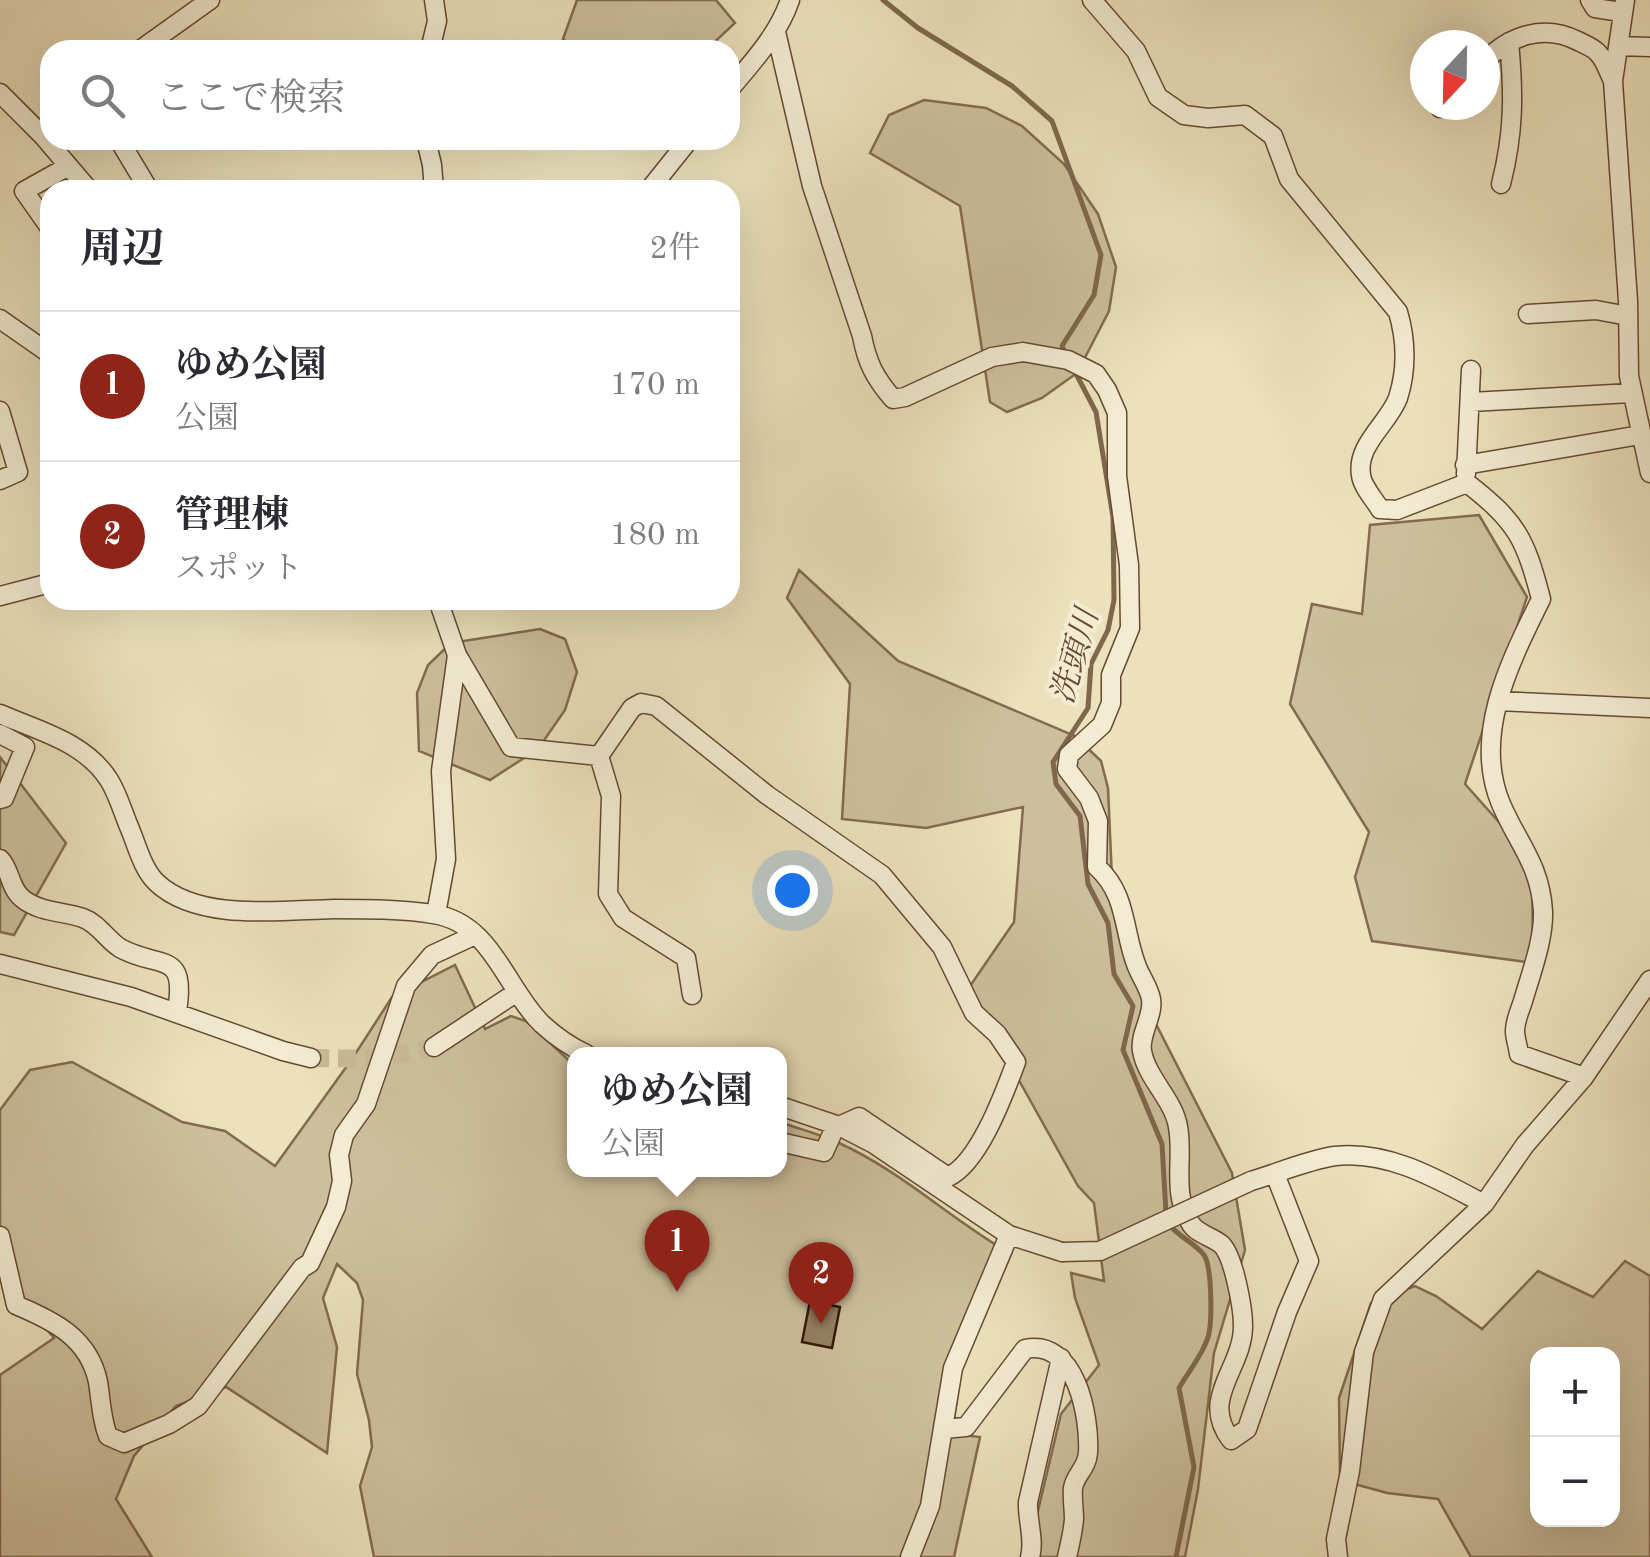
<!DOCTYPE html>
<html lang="ja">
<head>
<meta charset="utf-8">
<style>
  body { margin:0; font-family:"Old Standard TT","Noto Serif JP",serif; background:#f7f7f7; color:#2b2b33 }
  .controls { position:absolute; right:30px; bottom:30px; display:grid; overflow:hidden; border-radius:20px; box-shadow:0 10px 40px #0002 }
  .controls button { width:90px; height:90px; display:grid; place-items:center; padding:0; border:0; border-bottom:2px solid #e1e1e2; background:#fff; color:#2b2b33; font:50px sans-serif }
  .compass { position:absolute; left:1410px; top:30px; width:90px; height:90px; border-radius:50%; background:#fff; box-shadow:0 10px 40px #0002; rotate:202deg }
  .you { position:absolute; left:792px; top:890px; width:35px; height:35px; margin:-25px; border:8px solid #fff; border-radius:50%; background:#1a73e8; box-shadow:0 0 0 15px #1a73e833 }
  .badge { display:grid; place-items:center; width:65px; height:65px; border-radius:50%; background:#8f2418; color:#fff; font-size:32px; font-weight:700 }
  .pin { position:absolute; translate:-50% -82px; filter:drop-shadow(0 2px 5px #0008) }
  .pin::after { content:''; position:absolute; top:52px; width:35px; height:30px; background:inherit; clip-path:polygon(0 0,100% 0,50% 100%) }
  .popup { position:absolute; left:567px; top:1047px; width:220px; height:130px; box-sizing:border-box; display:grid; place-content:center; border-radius:20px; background:#fff; filter:drop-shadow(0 2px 8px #0005); font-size:32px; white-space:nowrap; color:#7c7c81 }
  .popup b { font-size:38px; color:#2b2b33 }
  .popup::after { content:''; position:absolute; left:50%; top:100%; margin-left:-20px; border:20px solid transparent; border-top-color:#fff }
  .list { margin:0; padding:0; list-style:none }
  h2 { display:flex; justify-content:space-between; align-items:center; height:130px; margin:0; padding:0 40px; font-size:42px }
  h2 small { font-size:32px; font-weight:400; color:#7c7c81 }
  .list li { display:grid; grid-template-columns:65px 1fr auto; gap:30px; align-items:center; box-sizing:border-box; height:150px; padding:0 40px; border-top:2px solid #e1e1e2 }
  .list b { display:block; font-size:38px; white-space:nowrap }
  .list p { margin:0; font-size:32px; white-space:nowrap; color:#7c7c81 }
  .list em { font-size:32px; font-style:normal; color:#7c7c81 }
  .icon { flex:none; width:55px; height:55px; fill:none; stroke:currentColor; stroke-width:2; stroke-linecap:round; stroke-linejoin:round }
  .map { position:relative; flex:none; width:1650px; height:1557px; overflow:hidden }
  .search { position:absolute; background:#fff; box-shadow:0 10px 40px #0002; left:40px; top:40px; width:700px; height:110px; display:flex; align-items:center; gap:25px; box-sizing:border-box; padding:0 35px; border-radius:30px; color:#7c7c81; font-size:38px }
  .panel { position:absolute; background:#fff; box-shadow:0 10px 40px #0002; left:40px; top:180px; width:700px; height:430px; border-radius:30px }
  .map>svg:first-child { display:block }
  .green { fill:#cdbf9d; stroke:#826b50; stroke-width:2.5; fill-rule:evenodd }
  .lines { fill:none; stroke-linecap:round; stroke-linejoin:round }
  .stream { stroke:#7e674c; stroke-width:5 }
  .building { fill:#958063; stroke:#371703; stroke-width:2.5 }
  .minor-tunnel { stroke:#c8b997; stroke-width:18; stroke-dasharray:18 9; stroke-linecap:butt }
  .minor-casing { stroke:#644a31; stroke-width:21 }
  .minor { stroke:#f3ecd3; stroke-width:18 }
  .minor-bridge-casing { stroke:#644a31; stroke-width:21; stroke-linecap:butt }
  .minor-bridge { stroke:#f3ecd3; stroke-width:18 }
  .labels { text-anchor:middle; stroke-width:8; stroke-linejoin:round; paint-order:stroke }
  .water-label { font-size:32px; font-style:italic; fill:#674c34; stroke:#f3ecd3 }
</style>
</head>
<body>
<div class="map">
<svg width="1650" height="1557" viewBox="0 0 1650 1557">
  <rect width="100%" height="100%" fill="#ece1bc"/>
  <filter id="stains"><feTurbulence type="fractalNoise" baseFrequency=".002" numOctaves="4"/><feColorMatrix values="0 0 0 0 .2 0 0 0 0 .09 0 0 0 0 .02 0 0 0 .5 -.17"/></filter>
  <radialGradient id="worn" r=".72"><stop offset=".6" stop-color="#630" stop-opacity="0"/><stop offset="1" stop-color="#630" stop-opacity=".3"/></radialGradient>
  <path class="green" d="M577 0H716L735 23 706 50H577L563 39Z
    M924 100 986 108 1022 126 1064 164 1098 214 1116 267 1109 311 1077 373 1042 398 1007 412 990 402 960 206 870 153 889 115Z
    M1479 515 1527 597 1465 784 1532 859 1533 963 1372 941 1355 877 1369 832 1290 704 1312 604 1362 614 1370 525Z
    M799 570 898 661 1075 736 1101 761 1108 788 1113 901 1129 961 1157 1026 1232 1173 1245 1250 1214 1353 1198 1489 1185 1557H1027L1061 1414 1099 1365 1075 1298 1071 1273 1104 1281 1094 1203 1078 1186 968 989 1014 922 1023 807 926 828 842 819 850 684 787 598Z
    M540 629 565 639 577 672 565 710 538 749 490 780 419 751 417 693 428 665 451 643Z
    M0 757 66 843 14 935 0 932Z
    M455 965 485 1029 511 1016 526 1021 574 1065V1170H780V1122C799 1129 820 1134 839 1143 901 1171 952 1220 1011 1254L961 1370 952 1434 980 1437 954 1557H374L360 1486 372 1447 369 1420 357 1374 363 1300 357 1283 337 1264 323 1298 337 1347 327 1453 226 1387 176 1406 134 1456 116 1499 152 1557H0V1375L54 1338 0 1275V1110L30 1070 72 1062 182 1122 225 1131 275 1166 352 1059 392 997Z
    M1625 1261 1650 1276V1557H1471L1438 1499 1387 1493 1340 1480 1339 1398 1371 1303 1415 1286 1436 1296 1482 1329 1538 1271 1593 1297ZM1538 1354H1612V1520H1538Z"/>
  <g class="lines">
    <path class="stream" d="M883 0 918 28 1012 86 1052 121 1101 255 1094 295 1062 346 1067 356
      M1074 370 1096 412 1113 517 1114 600 1108 630 1091 664 1088 708 1053 762 1056 784 1080 816 1088 884 1108 923 1114 974 1133 1006 1123 1050 1162 1144 1166 1213
      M1169 1224C1178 1237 1194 1242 1204 1255 1212 1266 1213 1327 1207 1340 1201 1357 1188 1372 1179 1388L1194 1467 1176 1557"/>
  </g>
  <path class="building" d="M810 1301 840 1307 832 1348 802 1342Z"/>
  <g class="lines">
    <path class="minor-tunnel" d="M311 1058C354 1059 392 1059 434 1047"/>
    <g class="minor-casing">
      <path id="minor" d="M1092 0 1136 51 1158 97 1184 115 1208 118 1245 115 1273 136 1289 179 1398 312C1406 339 1407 370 1398 398 1388 424 1356 445 1361 475 1362 486 1374 499 1380 509L1397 510 1467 483C1517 522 1525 538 1541 599 1510 662 1472 735 1501 804 1518 844 1540 864 1543 911 1544 940 1531 973 1523 1001 1520 1010 1515 1021 1515 1031 1515 1038 1518 1046 1519 1054L1584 1077
        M1590 0 1595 8 1621 12
        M1625 0 1613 81 1628 301 1629 376 1650 473
        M776 32 812 186 862 336C867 363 875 378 893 399L905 397 992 357 1023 352 1068 360 1096 374 1107 390 1117 413V476L1129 565 1130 628 1111 675V703L1102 725 1069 755 1067 769 1089 798 1098 821 1097 867C1127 894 1123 930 1136 964 1140 976 1149 987 1151 999 1154 1016 1139 1034 1142 1051 1147 1079 1174 1100 1178 1127 1184 1159 1171 1194 1191 1224 1197 1234 1213 1237 1222 1245 1234 1258 1243 1308 1243 1326 1243 1369 1199 1398 1231 1440L1247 1429 1287 1312 1309 1261 1275 1174
        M1618 46 1650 47
        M140 50 210 0
        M430 50 437 21 434 0
        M1485 61C1510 35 1544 24 1578 41 1584 44 1594 48 1598 53 1605 60 1609 73 1613 81
        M730 89C753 61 778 35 790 0
        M0 93 43 136 89 190
        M1440 108 1443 105
        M119 140 149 190
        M426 140 432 165 434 190
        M1501 184C1514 133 1514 94 1509 42
        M649 190 689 140
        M50 228 24 191 67 167
        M1528 314 1596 310 1628 316
        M0 319 50 354
        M1471 402 1631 393
        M0 411 18 472 0 480
        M1465 465 1640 435
        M1466 474 1471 370
        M0 596 50 583
        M457 655 511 747 599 756 611 796 608 894 623 918 686 958 692 995
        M1498 701 1650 708
        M0 714C39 731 85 742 109 780 118 794 123 813 130 829 137 846 143 870 157 883 199 922 282 910 334 909 366 909 402 909 433 914 493 923 505 988 542 1024 555 1036 571 1047 586 1054
        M0 734 25 747 4 798 0 799
        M599 756 632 708 641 703 656 706 767 795 882 875 942 947 974 1013 997 1034 1016 1062C1004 1094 979 1163 948 1177L859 1117 839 1126
        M0 859C11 870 9 888 23 899 41 913 63 911 83 918 99 924 106 939 120 948 160 970 187 949 177 1011
        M436 914 446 859 441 771 457 655 438 600
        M0 964 131 997 283 1051 311 1058
        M434 1047 517 992
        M780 1106 839 1126 874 1144 1009 1235 1062 1252
        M780 1142 824 1152 836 1125
        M1251 1181C1278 1173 1308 1160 1335 1156 1389 1150 1439 1180 1484 1204
        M0 1236 16 1305C54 1321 89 1338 98 1382 101 1400 101 1418 108 1436L124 1443 169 1424 198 1406 302 1268 310 1263 336 1207 342 1181 339 1155 344 1135 366 1104 406 986 432 955 475 935
        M943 1429 966 1427 1025 1349C1076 1338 1090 1417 1088 1453 1087 1468 1075 1475 1073 1488 1072 1498 1074 1509 1074 1519 1073 1532 1070 1544 1067 1557
        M910 1557 930 1506 953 1368 1009 1235
        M1030 1557C1035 1540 1027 1520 1028 1502L1061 1358
        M1338 1557 1336 1539 1350 1471 1364 1352 1383 1299 1484 1204 1525 1145 1584 1077 1650 980"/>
    </g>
    <use href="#minor" class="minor"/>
    <g class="minor-bridge-casing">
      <path id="minor-bridge" d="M1062 1252 1100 1251 1251 1181"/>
    </g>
    <use href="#minor-bridge" class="minor-bridge"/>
  </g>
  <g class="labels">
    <g class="water-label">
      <text transform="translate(1074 656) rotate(-74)" y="11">洗頭川</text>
    </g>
  </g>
  <rect width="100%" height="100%" filter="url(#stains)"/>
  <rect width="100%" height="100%" fill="url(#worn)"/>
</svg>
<div class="controls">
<button>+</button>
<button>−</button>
</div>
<svg class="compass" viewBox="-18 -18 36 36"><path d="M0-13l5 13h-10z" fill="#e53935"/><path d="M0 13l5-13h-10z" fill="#7c7c81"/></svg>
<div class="you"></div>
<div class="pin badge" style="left:677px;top:1292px">1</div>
<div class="popup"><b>ゆめ公園</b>公園</div>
<div class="pin badge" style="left:821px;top:1324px">2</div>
<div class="search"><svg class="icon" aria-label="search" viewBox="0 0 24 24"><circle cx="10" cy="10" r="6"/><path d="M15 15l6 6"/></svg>ここで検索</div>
<section class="panel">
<h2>周辺<small>2件</small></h2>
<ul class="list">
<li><span class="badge">1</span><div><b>ゆめ公園</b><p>公園</p></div><em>170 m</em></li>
<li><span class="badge">2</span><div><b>管理棟</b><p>スポット</p></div><em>180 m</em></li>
</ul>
</section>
</div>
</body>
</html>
